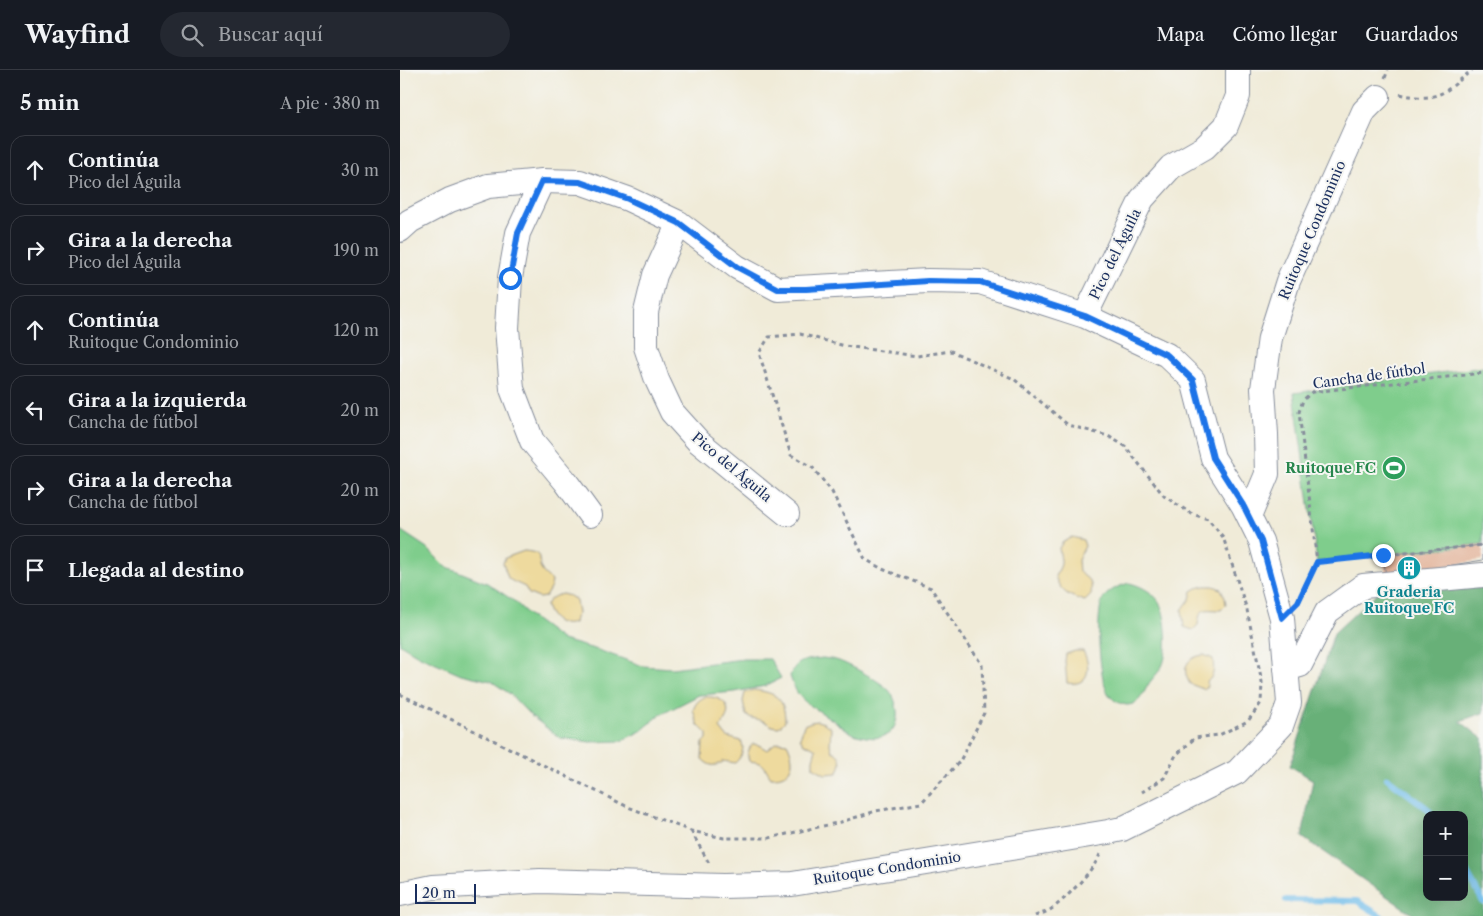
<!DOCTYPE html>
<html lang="es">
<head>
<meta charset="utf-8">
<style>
  body { margin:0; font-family:"Libre Caslon Text",serif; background:#242831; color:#f1f3f6 }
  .controls { position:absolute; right:15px; bottom:15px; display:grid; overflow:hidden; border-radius:10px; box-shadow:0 5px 20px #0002 }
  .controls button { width:45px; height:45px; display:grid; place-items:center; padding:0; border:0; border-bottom:1px solid #363941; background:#171b24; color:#f1f3f6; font:25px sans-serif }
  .scale { position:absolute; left:15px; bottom:12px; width:61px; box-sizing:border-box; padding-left:5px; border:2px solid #1b2f5e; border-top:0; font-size:14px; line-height:18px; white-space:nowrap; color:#1b2f5e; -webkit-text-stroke:4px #f6f6f2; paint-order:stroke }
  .stop { position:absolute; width:15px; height:15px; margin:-11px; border:4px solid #1a73e8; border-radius:50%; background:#fff }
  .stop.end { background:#1a73e8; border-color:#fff; box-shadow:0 1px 5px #0008 }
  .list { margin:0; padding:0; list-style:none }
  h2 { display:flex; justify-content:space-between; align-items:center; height:65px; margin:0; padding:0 20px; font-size:21px }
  h2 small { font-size:16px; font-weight:400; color:#9ea1a6 }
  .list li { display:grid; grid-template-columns:32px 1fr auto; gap:15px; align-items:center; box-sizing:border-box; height:70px; margin:0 10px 10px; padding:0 10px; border:1px solid #363941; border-radius:15px }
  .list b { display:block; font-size:19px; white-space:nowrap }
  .list p { margin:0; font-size:16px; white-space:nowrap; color:#9ea1a6 }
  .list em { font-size:16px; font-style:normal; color:#9ea1a6 }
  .icon { flex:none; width:28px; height:28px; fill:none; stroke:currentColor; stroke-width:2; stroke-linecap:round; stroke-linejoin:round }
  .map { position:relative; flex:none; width:1083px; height:846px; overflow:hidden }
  header { display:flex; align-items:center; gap:30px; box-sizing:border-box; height:70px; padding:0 25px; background:#171b24; border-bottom:1px solid #363941 }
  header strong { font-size:24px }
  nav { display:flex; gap:28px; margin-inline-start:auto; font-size:18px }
  .search { width:350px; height:45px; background:#242831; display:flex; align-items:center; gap:12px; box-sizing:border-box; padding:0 18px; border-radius:28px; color:#9ea1a6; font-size:19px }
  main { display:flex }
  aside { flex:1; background:#171b24 }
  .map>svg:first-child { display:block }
  .green { fill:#7fcd8c; stroke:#4d7e75 }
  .forest { fill:#67b078; stroke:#41706b; fill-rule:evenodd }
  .sand { fill:#eeda9e; stroke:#84847e }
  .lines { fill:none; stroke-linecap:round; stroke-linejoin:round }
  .stream { stroke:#71beeb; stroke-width:6 }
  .building { fill:#e0a98c }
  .street-casing { stroke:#868d9b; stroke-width:26 }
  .path { stroke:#868d9b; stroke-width:3; stroke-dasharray:4 4; stroke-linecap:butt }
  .street { stroke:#fff; stroke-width:24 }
  .route { stroke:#1a73e8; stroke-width:6 }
  .labels { text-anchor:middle; stroke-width:4; stroke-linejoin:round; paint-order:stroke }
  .street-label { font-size:14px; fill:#1b2f5e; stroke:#f6f6f2 }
  .leisure-label { font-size:14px; font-weight:bold; fill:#27864d; stroke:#f6f6f2; text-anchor:end }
  .culture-label { font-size:14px; font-weight:bold; fill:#0d838f; stroke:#f6f6f2 }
</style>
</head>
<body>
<header>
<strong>Wayfind</strong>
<div class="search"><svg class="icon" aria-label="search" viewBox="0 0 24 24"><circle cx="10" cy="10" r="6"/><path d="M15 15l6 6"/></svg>Buscar aquí</div>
<nav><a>Mapa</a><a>Cómo llegar</a><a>Guardados</a></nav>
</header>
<main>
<aside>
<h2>5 min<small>A pie · 380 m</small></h2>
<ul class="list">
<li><svg class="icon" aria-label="ahead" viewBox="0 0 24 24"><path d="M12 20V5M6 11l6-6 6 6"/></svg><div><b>Continúa</b><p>Pico del Águila</p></div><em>30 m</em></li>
<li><svg class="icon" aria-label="right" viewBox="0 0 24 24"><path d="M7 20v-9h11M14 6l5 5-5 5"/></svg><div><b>Gira a la derecha</b><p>Pico del Águila</p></div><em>190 m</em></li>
<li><svg class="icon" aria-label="ahead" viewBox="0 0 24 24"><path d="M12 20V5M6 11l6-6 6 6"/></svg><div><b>Continúa</b><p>Ruitoque Condominio</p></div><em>120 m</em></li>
<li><svg class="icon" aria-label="left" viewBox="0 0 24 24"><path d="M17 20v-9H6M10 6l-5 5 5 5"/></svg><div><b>Gira a la izquierda</b><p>Cancha de fútbol</p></div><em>20 m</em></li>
<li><svg class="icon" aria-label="right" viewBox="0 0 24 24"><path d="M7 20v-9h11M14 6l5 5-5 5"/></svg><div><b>Gira a la derecha</b><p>Cancha de fútbol</p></div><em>20 m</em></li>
<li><svg class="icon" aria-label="arrive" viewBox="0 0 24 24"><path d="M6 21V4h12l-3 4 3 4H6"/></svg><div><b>Llegada al destino</b></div></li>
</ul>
</aside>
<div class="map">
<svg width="1083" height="846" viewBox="0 0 1083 846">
  <rect width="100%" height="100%" fill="#f6f6f2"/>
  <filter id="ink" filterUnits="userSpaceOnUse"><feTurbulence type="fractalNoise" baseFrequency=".02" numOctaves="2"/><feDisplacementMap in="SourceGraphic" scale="10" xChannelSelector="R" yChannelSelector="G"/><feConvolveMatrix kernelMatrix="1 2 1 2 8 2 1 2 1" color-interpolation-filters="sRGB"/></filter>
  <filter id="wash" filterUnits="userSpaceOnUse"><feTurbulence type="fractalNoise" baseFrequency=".0096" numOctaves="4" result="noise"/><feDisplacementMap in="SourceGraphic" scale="20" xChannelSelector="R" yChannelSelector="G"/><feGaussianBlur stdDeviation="1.12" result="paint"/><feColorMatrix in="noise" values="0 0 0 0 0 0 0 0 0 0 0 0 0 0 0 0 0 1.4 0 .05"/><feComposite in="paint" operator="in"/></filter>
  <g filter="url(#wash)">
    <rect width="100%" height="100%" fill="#f0ebd8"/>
    <path class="green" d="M1083 297V474L917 492 894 323Z
      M0 460 27 478 45 496 87 513 114 531 131 547 162 570 198 580 243 596 272 598 343 589H370L381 608 365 616 335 622 299 625 260 645 241 661 221 671 190 672 160 668 130 645 110 624 91 611 61 604 18 585 0 574Z
      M729 513C739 515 751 521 758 530 767 543 769 579 763 594 760 602 752 608 748 615 743 624 739 635 727 635 719 634 712 630 708 623 699 610 695 543 703 529 709 520 719 516 729 513Z
      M423 588C428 589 434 589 439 591 450 595 485 613 491 623 496 630 499 644 496 652 491 672 469 669 454 664 445 660 437 652 428 647 408 633 398 632 390 606 396 589 407 590 423 588Z"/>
    <path class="forest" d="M1073 515 1083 518V643L1060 651 1083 669V846H1015L902 767 913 710 890 696 934 563 977 523ZM1027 745H1064V827H1027Z"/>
    <path class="sand" d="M672 467 683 470 685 476 678 490 679 502C689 510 693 511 691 525L685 531C669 526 661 523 655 506 664 492 661 493 659 478L663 472Z
      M124 481C143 483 137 485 141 499 143 504 149 507 152 511L151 517 145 527 139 528 129 524 125 517 112 511 108 508 103 493 105 488Z
      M805 516H813L821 519 825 528 826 535 821 540C805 540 800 536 798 555L793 560 784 557 782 540 790 529 792 521 797 518Z
      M162 524 170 526 176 530 178 543 175 548 174 553C160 558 149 548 146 535 150 528 154 526 162 524Z
      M675 581H683C692 597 689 617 667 613L665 591 666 584Z
      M804 585 813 589C814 599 815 605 807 612V617L803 619 790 614C781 599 786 587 804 585Z
      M353 620C375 622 385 628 385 651L379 657C367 656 372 654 363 651 356 648 354 650 346 645L343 631 345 623Z
      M305 627C317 626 331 632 327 646 326 650 322 654 320 658L327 667 341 671C345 678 342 687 335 693L324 691C315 698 309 696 302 689L303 673 307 669V664L298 655 293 640C296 633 298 630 305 627Z
      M417 651 424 653 431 658 430 675 432 681C442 685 443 694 437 703L425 704 413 697V689L416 679 411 676 404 674 400 668 404 655 411 652Z
      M379 672 387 673C396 690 394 708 371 707 362 694 366 693 349 691 347 686 348 678 353 674L359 675 367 680 374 674Z"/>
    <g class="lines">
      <path class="stream" d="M987 708 1028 739 1032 745
        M1064 797 1083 832
        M886 830 957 831 981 846"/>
    </g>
    <g id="blocks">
      <path class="building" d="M1083 475V490L986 506 983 485Z"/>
    </g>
  </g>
  <g filter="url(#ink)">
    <use href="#blocks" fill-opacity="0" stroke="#868d9b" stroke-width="1"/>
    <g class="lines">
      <g class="street-casing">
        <path id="street" d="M142 111 118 163 110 208 107 258 112 319 132 371 166 412 190 445
          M279 153 255 205 246 242V277L257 310 272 342 299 372 387 444
          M0 160 10 151 50 130 88 116 142 111 180 112 228 129 279 153 337 197 378 219 528 211 580 212 685 246 767 285 793 310 813 388 843 435 861 471 882 548 889 633 881 656 837 702 722 759 708 762 392 814 323 816 140 811 33 817 0 824
          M685 246 742 129 771 97 804 78 826 56 838 26V0
          M849 447 867 404 866 364 863 319 870 268 888 211 964 41 978 27
          M886 599 900 595 927 542 963 516 1083 505"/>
      </g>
      <path class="path" d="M985 8 988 0
        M1000 24C1038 33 1044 23 1072 0
        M917 492 1083 475
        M899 530 917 492 899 342 903 330 912 322 1083 303
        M0 624 228 737 291 761 324 768H369L441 752 476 741 521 733 560 691 584 643 582 595 531 518 482 499 465 489 432 422 413 398 391 385 359 283 369 267 400 264 445 276 517 286 551 281 614 309 668 355 708 366 725 376 764 426 792 444 808 449 823 467 847 540 862 612 861 633 848 651 819 665 795 668 776 685 764 708 742 722
        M291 761 310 795
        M635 846C639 844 645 843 650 840 663 832 695 799 700 784"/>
      <use href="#street" class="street"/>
    </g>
  </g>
  <g class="lines" filter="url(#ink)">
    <path class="route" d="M110 208 118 163 142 111 180 112 228 129 279 153 337 197 378 219H406L528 211 580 212 685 246 767 285 793 310 813 388 843 435 861 471 882 548 898 532 917 492 983 485"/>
  </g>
  <defs>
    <g id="stadium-disc" transform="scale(1.25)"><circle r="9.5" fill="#2e9e5b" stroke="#f6f6f2"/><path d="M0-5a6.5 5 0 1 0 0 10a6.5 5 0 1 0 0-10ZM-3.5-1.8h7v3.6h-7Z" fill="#fff"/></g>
    <g id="building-disc" transform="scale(1.25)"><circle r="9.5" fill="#0f9aa8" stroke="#f6f6f2"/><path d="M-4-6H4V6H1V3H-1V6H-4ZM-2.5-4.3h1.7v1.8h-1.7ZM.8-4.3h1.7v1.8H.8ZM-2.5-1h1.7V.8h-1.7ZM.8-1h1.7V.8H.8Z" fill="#fff"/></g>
  </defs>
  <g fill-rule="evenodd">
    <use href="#stadium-disc" x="994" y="398"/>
    <use href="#building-disc" x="1009" y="498"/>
  </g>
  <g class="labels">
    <g class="street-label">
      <text transform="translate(912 160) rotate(-67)" y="5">Ruitoque Condominio</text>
      <text transform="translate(715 184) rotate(-64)" y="5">Pico del Águila</text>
      <text transform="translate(969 306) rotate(-8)" y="5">Cancha de fútbol</text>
      <text transform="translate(332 397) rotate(40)" y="5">Pico del Águila</text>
      <text transform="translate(487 798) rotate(-9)" y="5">Ruitoque Condominio</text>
    </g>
    <g class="leisure-label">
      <text x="976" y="403">Ruitoque FC</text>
    </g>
    <g class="culture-label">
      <text x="1009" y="527">Graderia<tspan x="1009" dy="16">Ruitoque FC</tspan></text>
    </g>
  </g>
</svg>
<div class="controls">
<button>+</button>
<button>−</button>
</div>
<div class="scale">20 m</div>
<div class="stop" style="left:110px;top:208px"></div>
<div class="stop end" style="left:983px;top:485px"></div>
</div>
</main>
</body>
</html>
